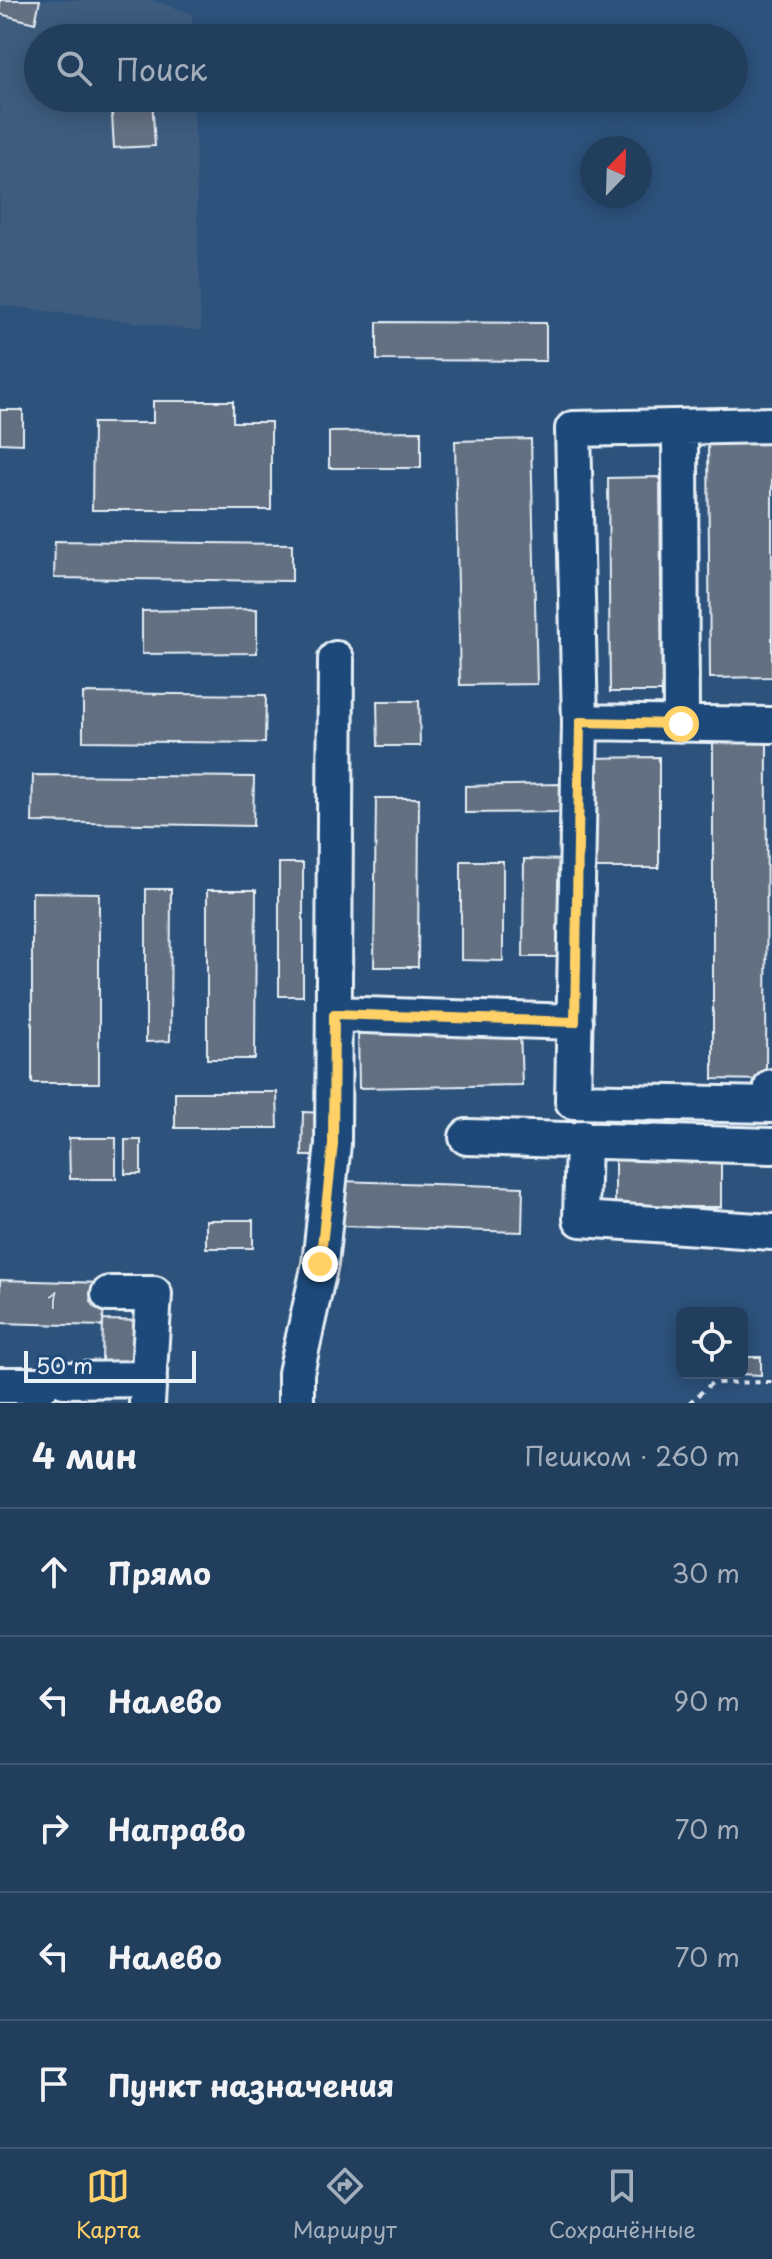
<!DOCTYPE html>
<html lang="ru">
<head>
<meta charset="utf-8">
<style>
  body { margin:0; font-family:"Playpen Sans",sans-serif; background:#2e4966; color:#f1f3f6 }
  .controls { position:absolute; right:24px; bottom:24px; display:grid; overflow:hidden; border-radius:12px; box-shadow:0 4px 20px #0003 }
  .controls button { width:72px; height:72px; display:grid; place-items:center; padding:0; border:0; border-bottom:2px solid #3f5772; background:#223e5d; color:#f1f3f6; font:40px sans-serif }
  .compass { position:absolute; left:580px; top:136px; width:72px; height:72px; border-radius:50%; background:#223e5d; box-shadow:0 4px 20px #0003; rotate:23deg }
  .scale { position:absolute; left:24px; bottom:20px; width:172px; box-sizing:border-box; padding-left:8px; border:4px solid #e8f1f8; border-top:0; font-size:22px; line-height:28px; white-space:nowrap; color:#e8f1f8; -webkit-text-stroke:6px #1f4a7a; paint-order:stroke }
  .stop { position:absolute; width:24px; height:24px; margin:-18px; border:6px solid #ffd166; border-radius:50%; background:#fff }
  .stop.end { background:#ffd166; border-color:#fff; box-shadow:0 2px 8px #0008 }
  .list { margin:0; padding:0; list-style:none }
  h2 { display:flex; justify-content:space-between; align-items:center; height:104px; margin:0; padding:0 32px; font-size:34px }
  h2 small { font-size:26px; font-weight:400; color:#a2aebc }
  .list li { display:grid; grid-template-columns:52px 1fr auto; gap:24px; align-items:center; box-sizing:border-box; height:128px; padding:0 32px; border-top:2px solid #3f5772 }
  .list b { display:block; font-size:30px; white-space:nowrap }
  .list em { font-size:26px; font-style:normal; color:#a2aebc }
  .icon { flex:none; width:44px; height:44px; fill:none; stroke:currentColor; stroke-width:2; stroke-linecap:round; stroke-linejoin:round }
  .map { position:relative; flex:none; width:772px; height:1403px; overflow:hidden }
  .search { position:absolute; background:#223e5d; box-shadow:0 4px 20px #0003; left:24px; right:24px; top:24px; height:88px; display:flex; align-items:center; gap:20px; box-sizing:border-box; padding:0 28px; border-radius:44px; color:#a2aebc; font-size:30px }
  .sheet { height:744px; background:#223e5d }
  nav { display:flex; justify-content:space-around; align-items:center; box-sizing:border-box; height:112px; border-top:2px solid #3f5772; background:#223e5d; font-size:22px; color:#a2aebc }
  nav a { display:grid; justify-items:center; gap:4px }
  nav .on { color:#ffd166 }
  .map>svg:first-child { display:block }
  .built { fill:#3d5b7e }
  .building { fill:#637082; stroke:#e8f1f8; stroke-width:2 }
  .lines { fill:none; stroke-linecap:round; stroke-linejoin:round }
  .minor-casing { stroke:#e8f1f8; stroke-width:40 }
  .path { stroke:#e8f1f8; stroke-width:4; stroke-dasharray:6 6; stroke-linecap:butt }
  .minor { stroke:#1f4a7a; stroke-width:34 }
  .route { stroke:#ffd166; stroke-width:10 }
  .labels { text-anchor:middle; stroke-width:7; stroke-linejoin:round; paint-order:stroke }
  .number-label { font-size:22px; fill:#c7d1da }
</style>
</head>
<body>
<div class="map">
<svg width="772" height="1403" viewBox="0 0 772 1403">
  <rect width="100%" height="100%" fill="#2d527c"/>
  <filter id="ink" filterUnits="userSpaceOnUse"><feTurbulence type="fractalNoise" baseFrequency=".0125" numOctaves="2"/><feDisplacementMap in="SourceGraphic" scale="16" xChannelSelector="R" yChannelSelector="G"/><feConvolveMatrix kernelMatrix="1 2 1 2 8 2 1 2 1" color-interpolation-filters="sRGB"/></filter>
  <g filter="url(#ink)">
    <path class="built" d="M0 0H150L192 13V38H38V98H194L201 331 0 305Z"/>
    <path class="building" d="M0 0H40L35 23 0 14Z
      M111 98H152L155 146 114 148Z
      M377 322 546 323V361L377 360Z
      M153 401H233V422H271V510H92L93 423H153Z
      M0 410H23V444L0 443Z
      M421 431V468H329V432Z
      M708 436H772V677L710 678Z
      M531 439 537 684 460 685 455 441Z
      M660 477 662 692H610L608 478Z
      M55 541 292 544V581L54 578Z
      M257 609V653L142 654V611Z
      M83 693 266 695 265 743 83 741Z
      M377 701H419L420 746H378Z
      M713 742H767L766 1080 713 1079Z
      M659 757V868H587L586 758Z
      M33 775 254 777 253 826 32 822Z
      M560 784V812L465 813V786Z
      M376 798H419L418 967H374Z
      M524 859 569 860V957H523Z
      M461 861H503V961L461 960Z
      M279 863H303V996H279Z
      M146 889H171L170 1041 146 1042Z
      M207 890H256L255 1059H207Z
      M32 892 99 893V1083H32Z
      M520 1028 522 1085 359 1088 358 1031Z
      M175 1092H277L278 1128H175Z
      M303 1112 322 1113 321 1156H302Z
      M69 1138H116V1179H70Z
      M125 1140H141V1174H125Z
      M615 1159 721 1160V1207H615Z
      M340 1181 523 1187 522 1232 339 1226Z
      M206 1220H253V1248H206Z
      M0 1280 104 1283 103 1326 0 1323Z
      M103 1320 147 1321 145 1362 102 1361Z
      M742 1357H761V1375L737 1374 742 1373Z"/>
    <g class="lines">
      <g class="minor-casing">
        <path id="minor" d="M680 427 681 724
          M580 722 573 429 772 425
          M772 725 580 722 573 1101 772 1105V1087
          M334 1014 575 1022
          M467 1137 772 1146
          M583 1138 581 1219 772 1232
          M109 1294H154L147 1403
          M64 1380 149 1379
          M0 1385H42
          M296 1403V1373L320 1264 333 1144 336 659"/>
      </g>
      <path class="path" d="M689 1403 712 1383 772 1382"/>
      <use href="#minor" class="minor"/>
    </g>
  </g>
  <g class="lines" filter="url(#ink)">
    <path class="route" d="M320 1264 333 1144 334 1014 575 1022 580 722 681 724"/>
  </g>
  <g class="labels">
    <g class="number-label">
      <text x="52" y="1309">1</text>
    </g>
  </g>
</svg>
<div class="controls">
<button><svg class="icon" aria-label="locate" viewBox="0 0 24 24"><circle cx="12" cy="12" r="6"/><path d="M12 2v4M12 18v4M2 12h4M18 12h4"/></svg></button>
</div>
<svg class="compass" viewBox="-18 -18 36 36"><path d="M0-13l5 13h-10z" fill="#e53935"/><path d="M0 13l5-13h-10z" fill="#a2aebc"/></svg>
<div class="scale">50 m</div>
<div class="stop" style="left:681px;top:724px"></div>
<div class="stop end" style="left:320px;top:1264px"></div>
<div class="search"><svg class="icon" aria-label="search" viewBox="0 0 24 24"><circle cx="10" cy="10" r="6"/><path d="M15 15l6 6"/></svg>Поиск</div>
</div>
<section class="sheet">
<h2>4 мин<small>Пешком · 260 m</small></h2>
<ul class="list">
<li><svg class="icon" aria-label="ahead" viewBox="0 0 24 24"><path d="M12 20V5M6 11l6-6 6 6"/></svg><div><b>Прямо</b></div><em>30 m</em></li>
<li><svg class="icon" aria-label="left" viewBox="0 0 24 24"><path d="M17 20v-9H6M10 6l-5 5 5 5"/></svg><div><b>Налево</b></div><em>90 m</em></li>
<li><svg class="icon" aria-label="right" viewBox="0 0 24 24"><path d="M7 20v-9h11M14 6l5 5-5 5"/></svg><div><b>Направо</b></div><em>70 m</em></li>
<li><svg class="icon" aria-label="left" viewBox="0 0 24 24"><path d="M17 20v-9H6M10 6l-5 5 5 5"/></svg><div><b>Налево</b></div><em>70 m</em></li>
<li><svg class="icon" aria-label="arrive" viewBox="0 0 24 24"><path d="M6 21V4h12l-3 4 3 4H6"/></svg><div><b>Пункт назначения</b></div></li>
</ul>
</section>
<nav>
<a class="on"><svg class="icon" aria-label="map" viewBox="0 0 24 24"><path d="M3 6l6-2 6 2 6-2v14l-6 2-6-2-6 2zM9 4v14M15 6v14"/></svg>Карта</a>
<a><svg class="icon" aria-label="directions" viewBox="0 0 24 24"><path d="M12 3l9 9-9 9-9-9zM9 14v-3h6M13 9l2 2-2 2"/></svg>Маршрут</a>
<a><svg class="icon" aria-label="saved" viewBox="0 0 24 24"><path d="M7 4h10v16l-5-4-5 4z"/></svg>Сохранённые</a>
</nav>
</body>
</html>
